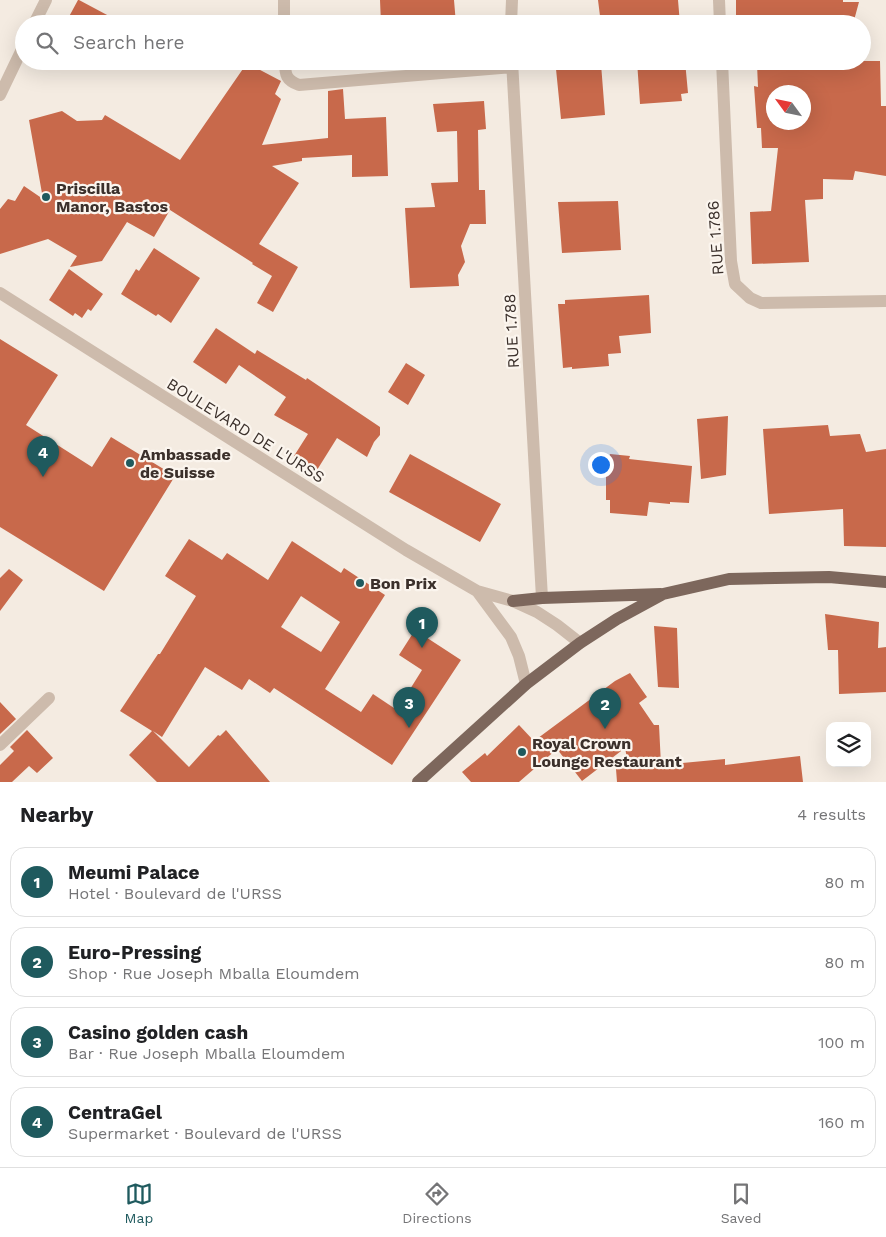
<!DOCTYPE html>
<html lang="en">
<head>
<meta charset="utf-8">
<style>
  body { margin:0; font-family:"Work Sans",sans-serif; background:#f2f2f2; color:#202124 }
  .controls { position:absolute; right:15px; bottom:15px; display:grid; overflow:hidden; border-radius:10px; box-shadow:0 5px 20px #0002 }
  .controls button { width:45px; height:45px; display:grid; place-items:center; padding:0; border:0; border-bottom:1px solid #e0e0e0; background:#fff; color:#202124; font:25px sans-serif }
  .compass { position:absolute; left:766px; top:85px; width:45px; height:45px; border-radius:50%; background:#fff; box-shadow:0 5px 20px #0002; rotate:303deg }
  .you { position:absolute; left:600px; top:464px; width:18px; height:18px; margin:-12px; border:4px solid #fff; border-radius:50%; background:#1a73e8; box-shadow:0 0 0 8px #1a73e833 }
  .badge { display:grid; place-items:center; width:32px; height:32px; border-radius:50%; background:#1f5a5e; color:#fff; font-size:16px; font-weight:700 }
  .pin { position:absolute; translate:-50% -41px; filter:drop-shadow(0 1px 2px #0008) }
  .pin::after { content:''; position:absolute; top:26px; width:18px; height:15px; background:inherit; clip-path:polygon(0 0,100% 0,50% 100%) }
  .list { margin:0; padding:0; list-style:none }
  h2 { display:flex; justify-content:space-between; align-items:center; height:65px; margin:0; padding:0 20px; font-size:21px }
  h2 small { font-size:16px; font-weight:400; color:#757577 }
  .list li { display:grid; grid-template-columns:32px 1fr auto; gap:15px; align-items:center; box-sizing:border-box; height:70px; margin:0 10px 10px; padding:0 10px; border:1px solid #e0e0e0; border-radius:15px }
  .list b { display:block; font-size:19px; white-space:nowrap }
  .list p { margin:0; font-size:16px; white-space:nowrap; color:#757577 }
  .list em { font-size:16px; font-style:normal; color:#757577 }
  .icon { flex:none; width:28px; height:28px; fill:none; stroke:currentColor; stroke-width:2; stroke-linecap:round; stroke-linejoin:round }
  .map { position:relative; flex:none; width:886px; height:782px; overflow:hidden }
  .search { position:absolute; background:#fff; box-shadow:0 5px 20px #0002; left:15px; right:15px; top:15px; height:55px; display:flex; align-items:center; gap:12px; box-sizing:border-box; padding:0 18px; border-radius:28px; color:#757577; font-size:19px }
  .sheet { height:385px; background:#fff }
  nav { display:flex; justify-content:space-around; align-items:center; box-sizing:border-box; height:70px; border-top:1px solid #e0e0e0; background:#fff; font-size:14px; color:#757577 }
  nav a { display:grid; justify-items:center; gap:2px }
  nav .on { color:#1f5a5e }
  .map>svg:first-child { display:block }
  .building { fill:#c8694b; fill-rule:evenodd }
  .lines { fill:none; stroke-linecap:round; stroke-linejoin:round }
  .minor { stroke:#cdbbac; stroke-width:12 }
  .major { stroke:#7d675c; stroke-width:12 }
  .poi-dot { fill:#1f5a5e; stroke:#fbf5ee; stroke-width:2 }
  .labels { text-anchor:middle; stroke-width:4.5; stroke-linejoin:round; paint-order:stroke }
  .poi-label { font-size:16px; font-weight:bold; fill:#3b302b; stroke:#fbf5ee; text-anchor:start }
  .street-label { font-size:16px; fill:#3b302b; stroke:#fbf5ee }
</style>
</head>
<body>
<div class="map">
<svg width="886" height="782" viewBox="0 0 886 782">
  <rect width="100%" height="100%" fill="#f4ebe1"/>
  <path class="building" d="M78 0H79L124 24H65Z
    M380 0H454L456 24H381Z
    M598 0H678L680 24H601Z
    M736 0H843V2H859L853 24H736Z
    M637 61H685L688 93 681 94 682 101 640 104Z
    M814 61H880L881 106H886V176L855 171 853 180 823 179V199L805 200 809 262 752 264 750 212 771 211 778 148H762L761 128H757L754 86 758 87 757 64 813 69ZM774 92H804V122H774Z
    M247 63 281 81 275 94 281 99 262 145 328 138V91L343 89 345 119 386 117 388 176 352 177V155L302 158V161L272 166 299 183 259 244 298 267 273 312 257 303 272 276 252 264 253 263 170 210 154 237 127 222 102 261 70 267 77 256 48 239 0 254V209L8 199 15 201 24 186 43 199 29 120 62 111 77 121 102 120 105 115 180 160Z
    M601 64 605 115 561 119 556 69Z
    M484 101 486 129 478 130 479 190H485L486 224H470L461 246 465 262 458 275 459 286 410 288 405 208 435 207 431 183 458 182 457 131 437 132 433 104Z
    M618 201 621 250 562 253 558 202Z
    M154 248 200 278 171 323 158 314 156 316 121 294 136 269 139 271Z
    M69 269 103 294 91 311 88 309 82 318 75 313 73 316 49 300Z
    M649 295 651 333 619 336 621 353 608 354 609 366 572 369V367L563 368 558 304H565V300Z
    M216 328 255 354 257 350 306 380 307 378 380 427V435L374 442 367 457 337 438 317 470 294 456 308 434 274 415 286 397 239 365 226 384 193 362Z
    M0 339 58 375 26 425 92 467 111 437 175 476 104 591 0 527Z
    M406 363 425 375 408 405 388 392Z
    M728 416 726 475 701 479 697 419Z
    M828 425 830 436 860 434 866 452 886 449V547L844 546 843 509 769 514 763 429Z
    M410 454 501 504 480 542 389 492Z
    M610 454 630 456 629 459 692 466 689 503 670 502V504L649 502 647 516 610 513V500H606V461L608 460Z
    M189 539 222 560 227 553 268 580 292 541 341 573 344 568 385 595 325 689 361 712 373 694 397 710 422 670 399 655 415 630 461 660 392 765 274 688 270 693 249 679 242 690 205 667 162 737 153 731 189 767 218 735 220 736 226 730 270 782H157L129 755 152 731 120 711 158 654H160L196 596 165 576ZM301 596 340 622 321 652 281 627Z
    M9 569 23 580 0 611V578Z
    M825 614 879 622 878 648 886 647V692L839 694 838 650H828Z
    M654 626 677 628 679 688 658 687Z
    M630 673 647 697 639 703 654 725H659L661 765 725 759V765L800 756 803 782H617L616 769 629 768 625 748 582 781 557 749 519 782H471L462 772 485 753 487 756 519 725 534 741 615 681Z
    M0 702 16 719 0 734Z
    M27 730 53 758 37 773 29 766 12 782H0V765L14 751 10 747Z"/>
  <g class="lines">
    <path class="minor" d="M284 0V24
      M719 0 720 24
      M34 24 46 0
      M511 24 512 0
      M285 61C285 75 286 80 299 85L512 67
      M512 61 542 598
      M722 61 731 261 735 284 750 298 761 303 886 301
      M0 95 24 45
      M0 293 406 550 477 591 513 601 537 612 557 625 580 643
      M477 591 511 637 519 656 526 684
      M0 745 49 698"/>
    <path class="major" d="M513 601 542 598 661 594
      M418 782 526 684 580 643 617 619 663 594 729 579 829 577 886 582"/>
  </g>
  <g class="poi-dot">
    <circle cx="46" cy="197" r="5"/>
    <circle cx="130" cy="463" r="5"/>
    <circle cx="360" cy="583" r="5"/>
    <circle cx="522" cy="752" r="5"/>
  </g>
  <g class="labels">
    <g class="poi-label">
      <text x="56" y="194">Priscilla<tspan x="56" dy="18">Manor, Bastos</tspan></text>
      <text x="140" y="460">Ambassade<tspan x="140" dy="18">de Suisse</tspan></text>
      <text x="370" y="589">Bon Prix</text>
      <text x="532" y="749">Royal Crown<tspan x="532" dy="18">Lounge Restaurant</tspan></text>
    </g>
    <g class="street-label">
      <text transform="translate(715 238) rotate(-94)" y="6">RUE 1.786</text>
      <text transform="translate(511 331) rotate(-93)" y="6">RUE 1.788</text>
      <text transform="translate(246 430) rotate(32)" y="6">BOULEVARD DE L'URSS</text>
    </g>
  </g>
</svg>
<div class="controls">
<button><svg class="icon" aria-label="layers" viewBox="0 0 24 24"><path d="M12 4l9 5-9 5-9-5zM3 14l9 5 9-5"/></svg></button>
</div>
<svg class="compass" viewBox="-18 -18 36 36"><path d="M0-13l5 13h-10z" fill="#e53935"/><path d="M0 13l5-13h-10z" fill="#757577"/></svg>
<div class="you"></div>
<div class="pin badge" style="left:422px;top:648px">1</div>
<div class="pin badge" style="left:605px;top:729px">2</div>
<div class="pin badge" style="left:409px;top:728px">3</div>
<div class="pin badge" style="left:43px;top:477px">4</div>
<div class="search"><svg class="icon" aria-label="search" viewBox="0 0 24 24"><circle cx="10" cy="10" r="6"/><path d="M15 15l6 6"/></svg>Search here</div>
</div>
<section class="sheet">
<h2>Nearby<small>4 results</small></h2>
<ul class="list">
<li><span class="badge">1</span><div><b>Meumi Palace</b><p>Hotel · Boulevard de l'URSS</p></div><em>80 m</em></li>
<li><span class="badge">2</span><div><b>Euro-Pressing</b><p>Shop · Rue Joseph Mballa Eloumdem</p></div><em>80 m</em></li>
<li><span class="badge">3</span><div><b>Casino golden cash</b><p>Bar · Rue Joseph Mballa Eloumdem</p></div><em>100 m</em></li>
<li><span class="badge">4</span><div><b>CentraGel</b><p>Supermarket · Boulevard de l'URSS</p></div><em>160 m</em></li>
</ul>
</section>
<nav>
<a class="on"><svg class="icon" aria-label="map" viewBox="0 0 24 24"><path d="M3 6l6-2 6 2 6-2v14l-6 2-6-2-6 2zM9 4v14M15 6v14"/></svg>Map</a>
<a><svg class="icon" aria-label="directions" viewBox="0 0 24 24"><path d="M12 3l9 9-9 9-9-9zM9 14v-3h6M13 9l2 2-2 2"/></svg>Directions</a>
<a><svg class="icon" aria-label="saved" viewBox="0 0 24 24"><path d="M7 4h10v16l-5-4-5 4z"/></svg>Saved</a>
</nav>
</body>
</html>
